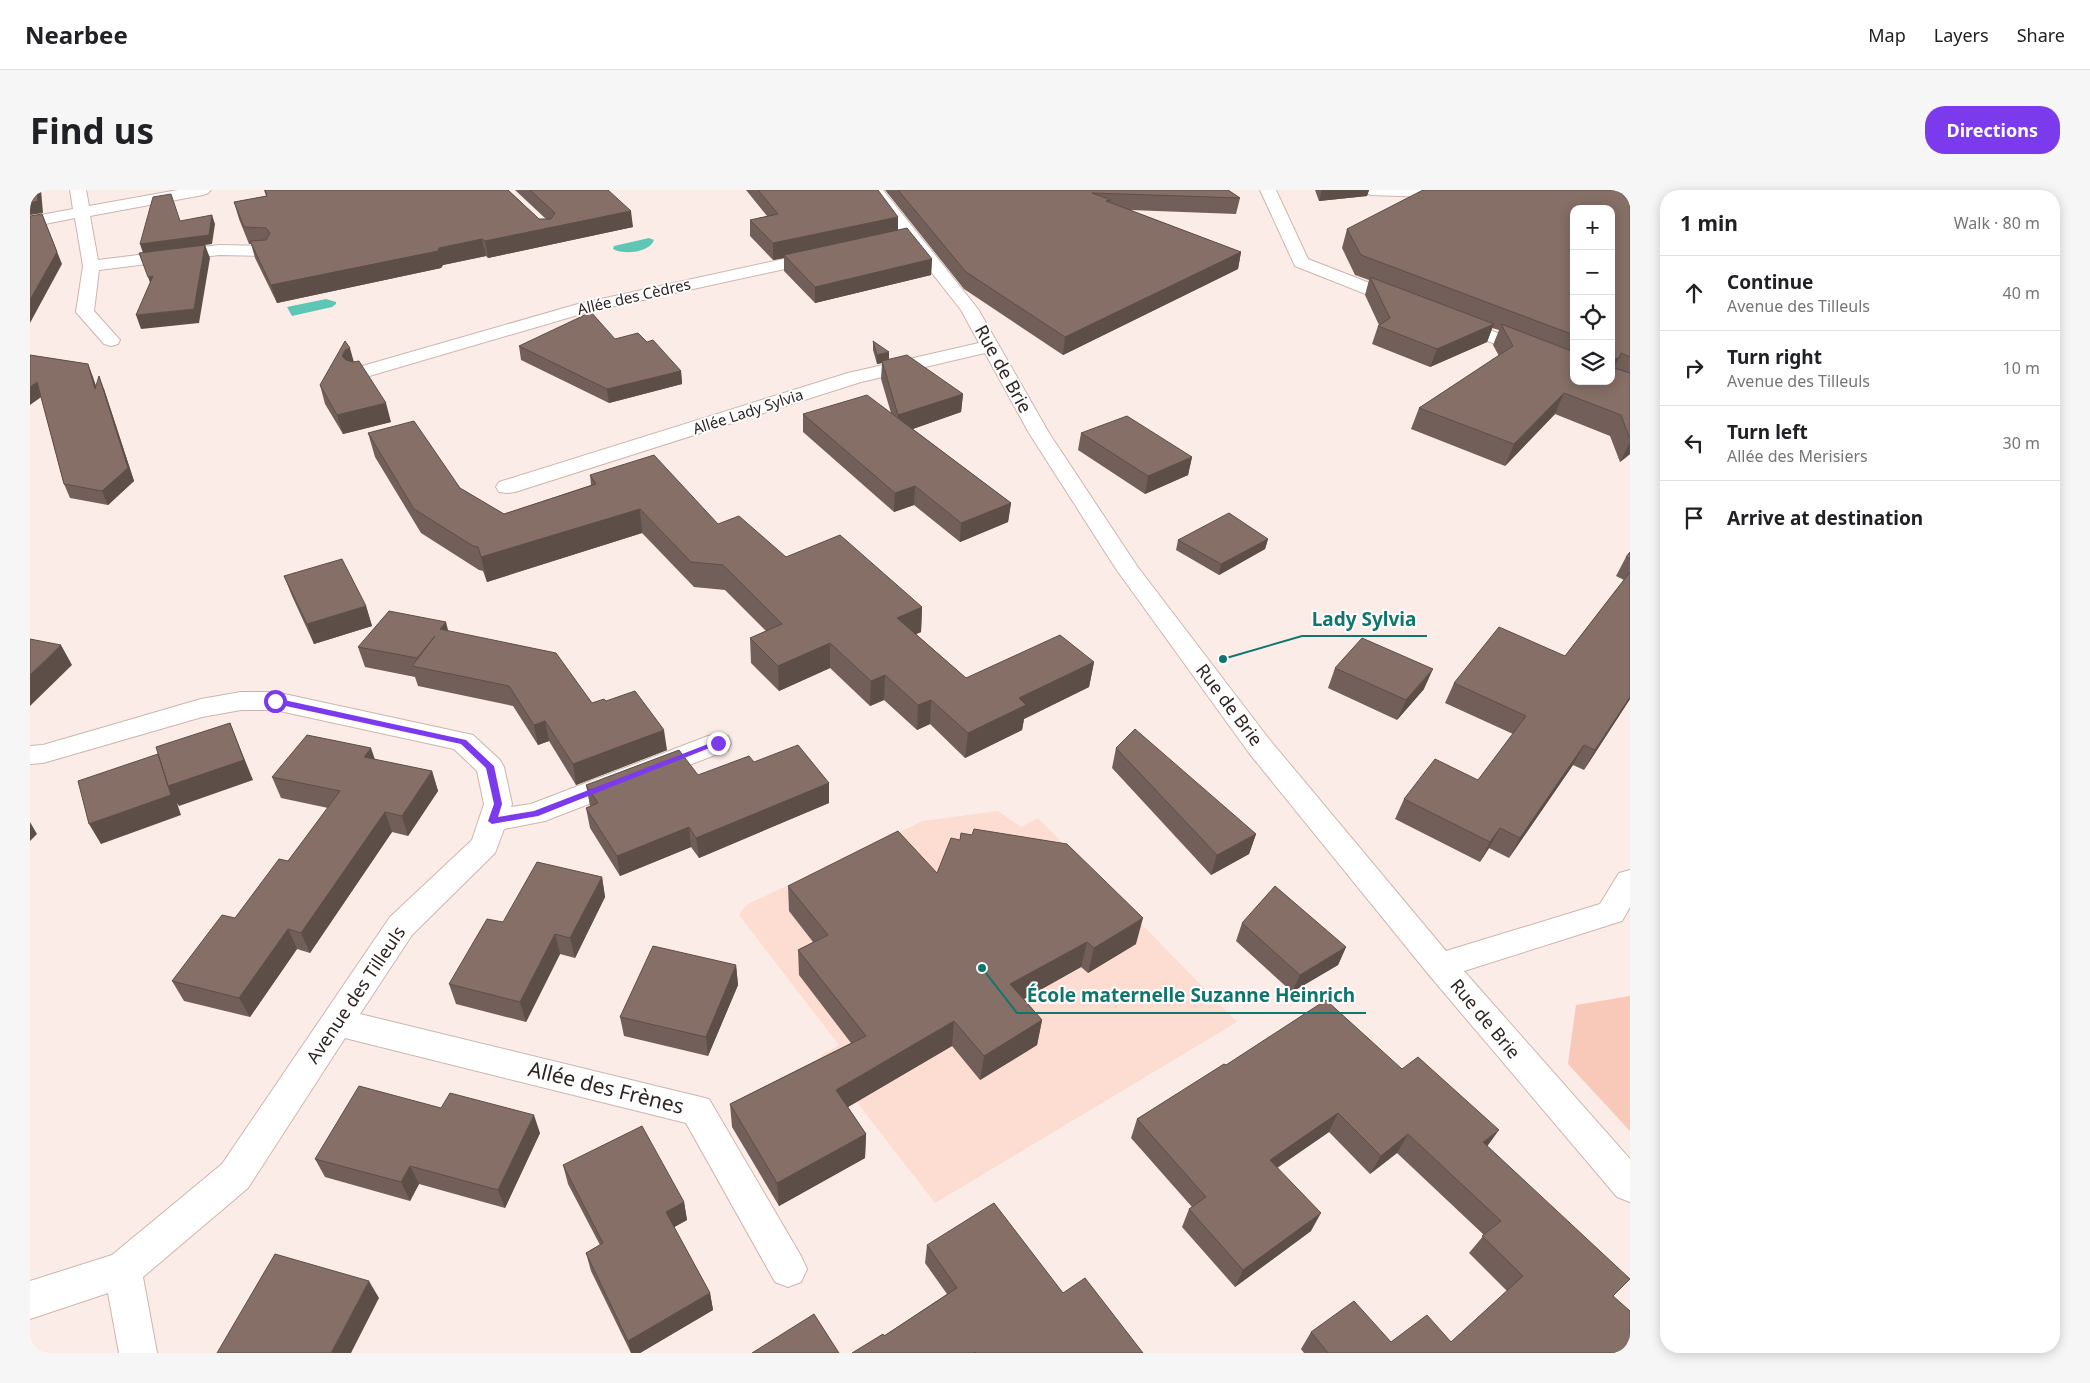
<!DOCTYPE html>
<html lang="en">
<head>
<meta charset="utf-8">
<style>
  body { margin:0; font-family:"Noto Sans",sans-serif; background:#f6f6f6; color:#202124 }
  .controls { position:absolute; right:15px; top:15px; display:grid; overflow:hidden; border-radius:10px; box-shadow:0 2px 12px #0003 }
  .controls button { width:45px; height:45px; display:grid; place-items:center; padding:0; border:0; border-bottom:1px solid #e0e0e0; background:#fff; color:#202124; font:25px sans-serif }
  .stop { position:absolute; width:15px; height:15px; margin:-11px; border:4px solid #7c3aed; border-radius:50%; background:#fff }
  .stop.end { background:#7c3aed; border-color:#fff; box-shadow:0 1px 5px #0008 }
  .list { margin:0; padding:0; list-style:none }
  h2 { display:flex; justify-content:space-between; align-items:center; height:65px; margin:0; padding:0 20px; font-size:21px }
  h2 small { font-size:16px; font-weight:400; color:#757577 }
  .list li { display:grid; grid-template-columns:32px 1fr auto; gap:15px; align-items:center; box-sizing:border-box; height:75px; padding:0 20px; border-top:1px solid #e0e0e0 }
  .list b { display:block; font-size:19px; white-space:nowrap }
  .list p { margin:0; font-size:16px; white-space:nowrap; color:#757577 }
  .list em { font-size:16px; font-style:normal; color:#757577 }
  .icon { flex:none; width:28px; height:28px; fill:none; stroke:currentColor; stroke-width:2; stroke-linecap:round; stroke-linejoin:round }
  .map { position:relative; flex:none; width:1600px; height:1163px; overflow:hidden; border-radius:20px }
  header { display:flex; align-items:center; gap:30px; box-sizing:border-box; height:70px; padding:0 25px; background:#fff; border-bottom:1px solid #e0e0e0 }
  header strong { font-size:24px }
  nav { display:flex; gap:28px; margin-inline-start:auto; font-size:18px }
  .intro { display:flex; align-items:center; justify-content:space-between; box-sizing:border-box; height:120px; padding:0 30px }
  h1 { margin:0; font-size:35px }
  .button { padding:12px 22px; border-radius:20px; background:#7c3aed; color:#fff; font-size:18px; font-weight:700 }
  main { display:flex; gap:30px; padding:0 30px }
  aside { flex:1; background:#fff; border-radius:20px; box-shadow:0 2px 12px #0003 }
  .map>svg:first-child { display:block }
  .built { fill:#fddcd1 }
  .green { fill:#f8c8b8 }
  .water { fill:#5dc6b5 }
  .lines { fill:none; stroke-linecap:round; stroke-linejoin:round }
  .minor-casing { stroke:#cdb5ad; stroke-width:2 }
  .minor { fill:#fff; fill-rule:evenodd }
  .wall { fill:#725f59; fill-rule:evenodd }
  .shaded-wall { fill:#5d4e48 }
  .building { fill:#856f67; stroke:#5d4e48 }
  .route { fill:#7c3aed }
  .labels { text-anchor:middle; stroke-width:4; stroke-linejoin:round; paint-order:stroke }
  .far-street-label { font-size:15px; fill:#2e2522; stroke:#fff }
  .street-label { font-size:18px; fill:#2e2522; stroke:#fff }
  .near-street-label { font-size:21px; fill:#2e2522; stroke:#fff }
  .leader { fill:none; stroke:#0f766e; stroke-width:2 }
  .callout-dot { fill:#0f766e; stroke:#fff; stroke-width:2 }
  .callout-label { font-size:19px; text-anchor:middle; font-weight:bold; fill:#0f766e; stroke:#fff; stroke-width:4; stroke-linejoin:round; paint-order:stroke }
</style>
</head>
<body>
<header>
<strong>Nearbee</strong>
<nav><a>Map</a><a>Layers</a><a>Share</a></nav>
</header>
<div class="intro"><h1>Find us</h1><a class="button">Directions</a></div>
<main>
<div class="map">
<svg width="1600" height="1163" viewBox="0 0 1600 1163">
  <rect width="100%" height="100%" fill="#fcece7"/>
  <path class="built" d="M968 621 991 637 1008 628 1207 832 905 1013 791 866 809 855 709 725 716 715 893 631Z"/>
  <path class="green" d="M1600 806V941L1538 874 1546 815Z"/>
  <path class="water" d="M619 48 624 50C619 63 594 65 583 59L584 56Z
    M296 109 306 112V114L302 117 262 126 257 117Z"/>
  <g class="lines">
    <g class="minor-casing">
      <path id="minor" d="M40 0H56L59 16 148 0H181L178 3 173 5 60 26 68 70 189 55 235 56 241 57 243 61 241 65 235 66 189 65 69 80 64 121 90 150 88 154 81 156 74 154 46 122 53 76 45 28 0 37V27L43 19Z
        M837 0H853L948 119 1019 243 1107 376 1239 549 1416 761 1570 714 1589 683 1600 680V717L1592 731 1434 781 1600 969V1012L1587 1007 1399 785 1219 563 1086 379 999 243 955 163 831 192 485 302 477 303 469 302 466 297 469 292 818 183 949 153 931 120Z
        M1230 0H1246L1278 69 1378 108 1381 112 1378 116 1372 117 1366 116 1265 76Z
        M1333 0H1435L1437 3 1434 6 1429 8 1341 5 1336 3Z
        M790 61 796 62 798 66 796 70 558 122 329 189 322 187 319 183 322 179 548 114Z
        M1424 127 1544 171V184L1418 136 1415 132 1418 128Z
        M211 502H245L443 545 470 570 474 577 482 614 481 617 501 614 678 546 688 544 698 546 701 553 698 560 515 631 474 639 465 663 382 745 330 824 679 909 771 1066 777 1079 771 1092 758 1097 745 1092 656 933 315 848 218 998 113 1087 127 1163H89L78 1103 0 1129V1091L82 1065 192 974 360 727 442 650 454 614 447 581 424 559 245 520H211L172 527 13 573 0 574V556L13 555 171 509Z"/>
    </g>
    <use href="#minor" class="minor"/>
  </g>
  <path class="wall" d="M234 0H478L509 29H516L485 0H578L603 37 458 68 456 66 413 75 411 78 247 113 225 68 221 54H219L209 29 204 12 236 6Z
    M716 0H848L868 40 902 69 901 85 785 113 754 81V68L743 70 720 46V30L737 26Z
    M855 0H1198L1210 8 1206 24 1100 20 1211 62 1208 79 1033 165 934 99Z
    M1285 0H1339L1337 6 1289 11Z
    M1600 0V264L1590 272 1580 246 1525 224 1475 276 1381 239 1389 218 1469 166 1463 155 1469 140 1462 138 1457 152 1400 177 1342 154 1348 136 1349 135 1335 105 1339 90 1325 85 1312 58 1317 39ZM1544 19 1581 191H1544Z
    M585 149 617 152 651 181 652 194 579 213 491 170 489 156Z
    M843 151 859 169 933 204 931 222 883 239 981 313 978 332 930 352 884 315 864 322 773 242V224L861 223 851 189 852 173 847 174 843 160Z
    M0 165 58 174 66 196 74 199 104 291 78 315 40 308 34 294Z
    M324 172 361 232 313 244 295 214 290 195Z
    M338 243 430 298 474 324 561 295 560 285 688 334 756 367 892 417 891 442 886 444 936 488 1064 472 1059 497 994 529 992 540 935 568 900 534 887 540 854 510 840 516 800 478 749 501 721 473 720 448 736 441 695 400 664 397 612 343 457 392 453 381 449 380 391 343 345 267Z
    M1051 243 1162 267 1158 285 1115 304 1048 260Z
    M1238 349 1235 359 1189 385 1146 360 1148 350Z
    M1600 362V509L1554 580 1543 575 1479 668 1459 658 1450 672 1365 629 1374 609 1448 590 1483 544 1415 513 1424 493 1535 466 1594 390 1586 386 1596 367Z
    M254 386 336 416 342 436 284 454 262 406Z
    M418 441 562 513 576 511 637 560 546 595 519 551 508 555 483 516 388 496 385 487 335 477 328 457Z
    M1305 478 1394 499 1367 530 1298 498Z
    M1086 558 1226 644 1219 664 1181 685 1082 578Z
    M345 570 402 581 408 601 378 646 362 642 280 763 267 759 220 827 154 811 142 791 205 728 258 671 298 618 251 608 242 587Z
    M724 572 799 593V613L669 668 661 657 590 686 560 638 556 618 560 616 556 595 668 585Z
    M907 683 1106 754 1058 783 1051 777 994 809 1012 830 1007 855 950 890 922 856 818 917 836 944 835 968 749 1016 702 937 700 914 821 853 769 785 768 760 783 752 759 721 758 696Z
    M572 687 575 707 545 768 530 764 496 832 426 814 419 794 473 732Z
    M1212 733 1316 757 1308 775 1262 802 1206 751Z
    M706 775 708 795 678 866 594 846 590 827Z
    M1196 875 1457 956 1584 1106 1600 1163H1274L1271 1159 1281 1142 1361 1152H1421L1477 1101 1439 1063 1454 1045 1367 963 1340 984 1299 942 1247 978 1281 1041 1205 1097 1152 1037 1159 1019 1162 1017 1101 948 1107 929Z
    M510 943 475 1018 389 994 380 1011 295 987 285 969Z
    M533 975 654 1012 657 1030 644 1037 680 1103 683 1120 610 1163H601L561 1081 556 1063 570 1055 538 994Z
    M897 1055 1033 1103 1113 1163H822L854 1146 917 1104 895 1073Z"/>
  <path class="shaded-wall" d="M7 0H11L13 23 0 25V13Z
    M1292 0H1339L1337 6 1289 11Z
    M601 21 603 37 458 68 455 51Z
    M12 24 32 74 0 133V110Z
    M182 25 185 34 182 54 175 55 180 68 169 133 111 139 106 125 164 119 113 63 110 54Z
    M868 27V43L754 65V68L743 70V53Z
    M452 49 456 66 413 75 411 78 247 113 241 95Z
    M1211 62 1208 79 1033 165 1035 147Z
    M902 69 901 85 785 113V97Z
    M123 86V101L118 87Z
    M1464 134 1457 152 1400 177 1407 159Z
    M320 158 325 176 320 178 312 166 315 160Z
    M859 162V172L852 171V173L847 174V165Z
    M1591 163 1581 185V169Z
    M58 174 63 187 71 212 65 199Z
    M651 181 652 194 579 213 577 199Z
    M69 186 74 199 104 291 78 315 72 301Z
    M7 192 14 205 0 215V197Z
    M1534 203 1525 224 1475 276 1484 254Z
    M933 204 931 222 868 244V225Z
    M356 213 361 232 313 244 307 225Z
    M1600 252V264L1590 272Z
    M1162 267 1158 285 1115 304 1118 286Z
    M885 296 884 315 864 322 865 303Z
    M981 313 978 332 930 352 931 333Z
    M610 319 612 343 457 392 451 367Z
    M1238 349 1235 359 1189 385 1191 374Z
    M336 416 342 436 284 454 277 434Z
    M892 417 891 442 866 453 867 428Z
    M416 432 421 452 410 439Z
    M800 453V478L749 501 748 476Z
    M31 455 42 475 0 516V485Z
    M1064 472 1059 497 994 529 992 540 935 568 938 543 989 508Z
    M1403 479 1394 499 1367 530 1376 510Z
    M855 485 854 510 840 516 841 491Z
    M1600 507V509L1554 580 1565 560Z
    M901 510 900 534 887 540 888 515Z
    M515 531 519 551 508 555 504 535Z
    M200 533 223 590 149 616 147 613 151 625 71 654 59 634 128 564Z
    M634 540 637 560 546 595 543 574Z
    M1554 555 1543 575 1479 668 1490 648Z
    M341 558 348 578 334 567Z
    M402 581 408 601 378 646 372 626Z
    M799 593V613L669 668 666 648Z
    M355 622 362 642 280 763 271 743Z
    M0 632 7 644 0 651Z
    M659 637 661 657 590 686 587 666Z
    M1470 638 1459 658 1450 672 1460 652Z
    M1226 644 1219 664 1181 685 1187 665Z
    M572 687 575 707 545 768 540 748Z
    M1113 728 1106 754 1058 783 1064 758Z
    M258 739 267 759 220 827 209 808Z
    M525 744 530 764 496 832 490 812Z
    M1057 752 1051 777 976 819 980 794Z
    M1316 757 1308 775 1262 802 1270 785Z
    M706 775 708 795 678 866 676 847Z
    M1012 830 1007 855 950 890 954 866Z
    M924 831 922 856 806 924V900Z
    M1308 923 1299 942 1232 988 1240 970Z
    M504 925 510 943 475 1018 468 1000Z
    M1469 940 1456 958 1453 952Z
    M836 944 835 968 749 1016 747 993Z
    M1378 944 1367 963 1340 984 1351 966Z
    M380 976 389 994 380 1011 371 992Z
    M654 1012 657 1030 639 1040 636 1022Z
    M1291 1023 1281 1041 1205 1097 1213 1080Z
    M339 1091 349 1108 321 1163H301Z
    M680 1103 683 1120 610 1163H601L598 1151Z"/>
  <path class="building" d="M0 0H7L8 11 0 13Z
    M235 0H478L509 29H521L525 23 500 0H578L601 21 455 51 452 49 409 58 408 61 241 95 220 51 236 50 240 43 236 38 214 37 204 12 237 6Z
    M728 0H848L868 27 743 53 720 30 748 24Z
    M868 0H1198L1210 8 1062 3 1081 10 1076 11 1211 62 1035 147 936 82Z
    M1393 0H1600V167L1591 163 1589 168 1581 169V19H1544V145L1331 65 1317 39Z
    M141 4 150 31 182 25 179 45 110 54 123 7Z
    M12 24 27 62 0 110V26Z
    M877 38 902 69 785 97 754 65Z
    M175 55 164 119 106 125 123 86 118 87 109 63Z
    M1340 87 1464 134 1407 159 1348 136 1360 128Z
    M561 122 585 149 608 143 617 152 623 150 651 181 577 199 489 156Z
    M1471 134 1544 162V191H1581V177L1600 183V249L1591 225 1534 203 1484 254 1389 218 1483 156Z
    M315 151 320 158 315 160 312 166 316 170 323 172 329 171 356 213 307 225 290 195Z
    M843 151 859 162 847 165Z
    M0 165 58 174 65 199 69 186 98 278 72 301 34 294 7 192 0 197Z
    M877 165 933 204 868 225 852 171Z
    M837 205 981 313 931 333 885 296 865 303 773 224Z
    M1097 226 1162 267 1118 286 1051 243Z
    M384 231 430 298 474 324 566 294 560 285 624 265 688 334 709 326 756 367 810 345 892 417 867 428 936 488 1030 445 1064 472 989 508 996 515 938 543 901 510 888 515 855 485 841 491 800 453 748 476 720 448 752 434 693 375 661 372 610 319 451 367 448 357 443 356 384 319 338 243Z
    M1199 323 1238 349 1191 374 1148 350Z
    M1600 362V369L1596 367Z
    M312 369 336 416 277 434 254 386Z
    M1600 382V507L1565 560 1554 555 1490 648 1470 638 1460 652 1374 609 1405 569 1448 590 1496 526 1424 493 1469 437 1535 466Z
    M359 421 416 432 410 439 526 463 562 513 574 509 576 511 605 501 634 540 543 574 515 531 504 535 479 496 382 476 405 446 387 468 328 457Z
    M1332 448 1403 479 1376 510 1305 478Z
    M0 449 31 455 0 485Z
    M200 533 214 570 138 596 126 557Z
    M1105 539 1226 644 1187 665 1086 558Z
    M277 545 341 558 334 567 402 581 372 626 355 622 271 743 258 739 209 808 142 791 192 725 205 728 249 669 258 671 310 601 242 587Z
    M768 555 799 593 666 648 659 637 587 666 556 618 568 613 556 595 649 560 668 585 719 566 724 572Z
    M128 564 141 605 59 634 48 591Z
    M944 639 1037 654 1113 728 1064 758 1057 752 980 794 1012 830 954 866 924 831 806 900 836 944 747 993 700 914 836 846 768 760 798 745 758 696 868 641 907 683 921 648 930 650 931 643 942 645Z
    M507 672 572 687 540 748 525 744 490 812 419 794 457 729 473 732Z
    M1245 696 1316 757 1270 785 1212 733Z
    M623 756 706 775 676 847 590 827Z
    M1296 810 1372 879 1388 867 1469 940 1453 952 1600 1089 1583 1106 1600 1121V1163H1298L1281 1142 1324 1111 1361 1152 1397 1125 1421 1152 1493 1086 1452 1046 1471 1031 1378 944 1351 966 1308 923 1240 970 1291 1023 1213 1080 1159 1019 1176 1007 1107 929 1194 874 1196 875Z
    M329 896 411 918 420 903 504 925 468 1000 380 976 371 992 285 969Z
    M612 936 654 1012 636 1022 680 1103 598 1151 556 1063 573 1053 533 975Z
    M964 1013 1033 1103 1055 1088 1113 1163H946L945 1162 943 1163H822L853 1144 854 1146 927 1098 897 1055Z
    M245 1064 339 1091 301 1163H187Z
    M784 1124 809 1163H722Z"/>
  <path class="route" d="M245 508 436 550 464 576 472 614 468 627 504 621 686 551H691L692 553 508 626 462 634 458 631 464 614 456 578 431 554 242 513 241 511Z"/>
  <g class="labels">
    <g class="far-street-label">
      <text transform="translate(604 107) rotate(-13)" y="5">Allée des Cèdres</text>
      <text transform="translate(718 222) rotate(-18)" y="5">Allée Lady Sylvia</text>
    </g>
    <g class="street-label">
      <text transform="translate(973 179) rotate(61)" y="6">Rue de Brie</text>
      <text transform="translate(1199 515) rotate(53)" y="6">Rue de Brie</text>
      <text transform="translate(326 805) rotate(-56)" y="6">Avenue des Tilleuls</text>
      <text transform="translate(1455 829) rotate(50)" y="6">Rue de Brie</text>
    </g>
    <g class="near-street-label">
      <text transform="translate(576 898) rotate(14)" y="7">Allée des Frènes</text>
    </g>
  </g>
  <path class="leader" d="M1193 469L1272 446H1397M952 778L987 823H1336"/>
  <g class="callout-dot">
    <circle cx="1193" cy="469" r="5"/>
    <circle cx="952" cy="778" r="5"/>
  </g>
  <g class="callout-label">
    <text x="1334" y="436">Lady Sylvia</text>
    <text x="1161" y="812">École maternelle Suzanne Heinrich</text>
  </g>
</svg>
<div class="controls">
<button>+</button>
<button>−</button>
<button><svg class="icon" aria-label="locate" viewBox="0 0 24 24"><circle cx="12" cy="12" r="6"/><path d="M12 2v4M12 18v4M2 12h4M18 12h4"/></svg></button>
<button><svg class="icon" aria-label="layers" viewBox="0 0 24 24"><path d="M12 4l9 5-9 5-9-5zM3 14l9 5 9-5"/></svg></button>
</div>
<div class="stop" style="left:245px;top:511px"></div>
<div class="stop end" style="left:688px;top:553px"></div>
</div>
<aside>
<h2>1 min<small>Walk · 80 m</small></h2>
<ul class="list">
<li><svg class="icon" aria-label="ahead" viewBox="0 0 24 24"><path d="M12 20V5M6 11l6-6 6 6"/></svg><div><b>Continue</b><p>Avenue des Tilleuls</p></div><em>40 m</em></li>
<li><svg class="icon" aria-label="right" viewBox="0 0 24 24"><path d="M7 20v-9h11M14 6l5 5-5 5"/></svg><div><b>Turn right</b><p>Avenue des Tilleuls</p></div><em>10 m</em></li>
<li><svg class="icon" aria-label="left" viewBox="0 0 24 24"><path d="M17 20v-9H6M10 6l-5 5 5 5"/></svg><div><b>Turn left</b><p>Allée des Merisiers</p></div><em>30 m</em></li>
<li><svg class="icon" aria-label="arrive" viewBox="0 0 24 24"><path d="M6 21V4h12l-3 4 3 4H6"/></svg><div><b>Arrive at destination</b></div></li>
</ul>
</aside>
</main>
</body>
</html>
